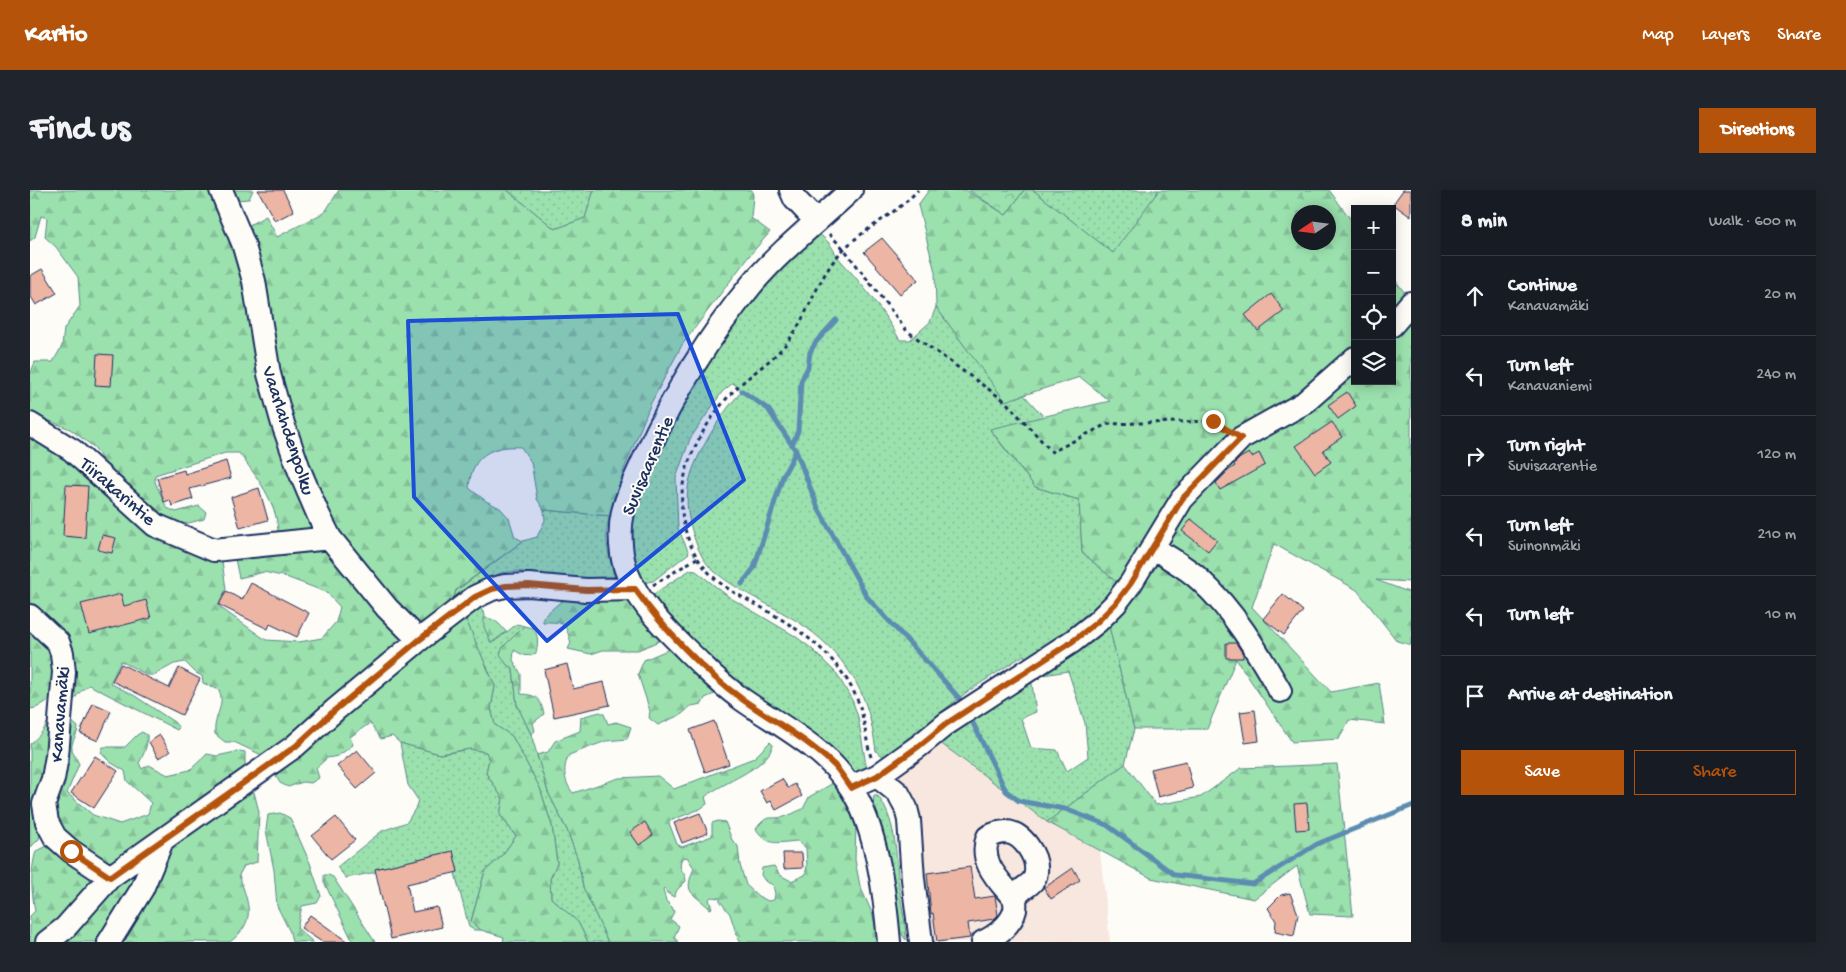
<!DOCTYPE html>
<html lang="en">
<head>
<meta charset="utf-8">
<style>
  body { margin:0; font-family:"Gochi Hand",sans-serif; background:#20242c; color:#f1f3f6 }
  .controls { position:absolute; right:15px; top:15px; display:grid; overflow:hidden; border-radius:0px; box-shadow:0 2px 12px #0003 }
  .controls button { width:45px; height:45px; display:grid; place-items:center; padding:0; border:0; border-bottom:1px solid #363941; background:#171b24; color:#f1f3f6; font:25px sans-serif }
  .compass { position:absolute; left:1261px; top:15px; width:45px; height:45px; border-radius:50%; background:#171b24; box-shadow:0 2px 12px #0003; rotate:257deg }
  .stop { position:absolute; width:15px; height:15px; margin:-11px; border:4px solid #b45309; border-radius:50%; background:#fff }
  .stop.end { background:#b45309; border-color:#fff; box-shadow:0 1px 5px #0008 }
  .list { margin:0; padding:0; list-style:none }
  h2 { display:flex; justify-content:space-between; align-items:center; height:65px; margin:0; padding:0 20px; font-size:21px }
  h2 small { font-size:16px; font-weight:400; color:#9ea1a6 }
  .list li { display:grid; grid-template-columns:32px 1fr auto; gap:15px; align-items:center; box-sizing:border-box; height:80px; padding:0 20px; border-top:1px solid #363941 }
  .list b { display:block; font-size:19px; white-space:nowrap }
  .list p { margin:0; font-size:16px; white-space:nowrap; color:#9ea1a6 }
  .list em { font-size:16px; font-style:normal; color:#9ea1a6 }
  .actions { display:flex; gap:10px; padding:15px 20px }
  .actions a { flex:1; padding:11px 0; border:1px solid #b45309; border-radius:0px; text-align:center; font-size:18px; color:#b45309 }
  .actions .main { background:#b45309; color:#fff }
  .icon { flex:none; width:28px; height:28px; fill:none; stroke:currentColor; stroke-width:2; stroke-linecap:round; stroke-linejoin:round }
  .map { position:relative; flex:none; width:1381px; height:752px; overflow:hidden; border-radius:0px }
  header { display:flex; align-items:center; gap:30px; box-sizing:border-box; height:70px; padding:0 25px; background:#b45309; color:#fff }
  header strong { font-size:24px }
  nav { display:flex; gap:28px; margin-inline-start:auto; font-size:18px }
  .intro { display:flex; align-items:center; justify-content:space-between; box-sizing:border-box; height:120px; padding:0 30px }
  h1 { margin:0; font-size:35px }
  .button { padding:12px 22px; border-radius:0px; background:#b45309; color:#fff; font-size:18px; font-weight:700 }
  main { display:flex; gap:30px; padding:0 30px }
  aside { flex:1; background:#171b24; border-radius:0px; box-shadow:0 2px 12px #0003 }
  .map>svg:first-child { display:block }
  .built { fill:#f8e7de }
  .grass { fill:url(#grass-dots); stroke:#5b8886; fill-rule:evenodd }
  .forest { fill:url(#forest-firs); stroke:#5b8886; fill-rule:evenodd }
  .park { fill:url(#park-crowns); stroke:#5b8886 }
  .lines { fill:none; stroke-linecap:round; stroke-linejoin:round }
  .stream { stroke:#5c8db1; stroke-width:5 }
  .building { fill:#edb5a3; stroke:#1b2f5e }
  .minor-casing { stroke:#1b2f5e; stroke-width:26 }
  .path { stroke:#1b2f5e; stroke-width:3; stroke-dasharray:4 4; stroke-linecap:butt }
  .minor { stroke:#fdfcf7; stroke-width:22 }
  .route { stroke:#b45309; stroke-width:6 }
  .marked { fill:#1d4ed8; fill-opacity:0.2; stroke:#1d4ed8; stroke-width:4; stroke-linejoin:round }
  .labels { text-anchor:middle; stroke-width:4; stroke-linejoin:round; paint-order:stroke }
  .street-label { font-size:19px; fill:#1b2f5e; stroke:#fdfcf7 }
</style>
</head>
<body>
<header>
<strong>Kartio</strong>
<nav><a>Map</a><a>Layers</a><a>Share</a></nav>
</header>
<div class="intro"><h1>Find us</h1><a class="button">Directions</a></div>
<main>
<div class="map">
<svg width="1381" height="752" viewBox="0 0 1381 752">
  <defs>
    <pattern id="grass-dots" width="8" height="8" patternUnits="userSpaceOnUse" patternTransform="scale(1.25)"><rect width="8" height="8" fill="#9be1ae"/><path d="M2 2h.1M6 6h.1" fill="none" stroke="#85c198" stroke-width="1.8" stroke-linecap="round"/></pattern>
    <pattern id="forest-firs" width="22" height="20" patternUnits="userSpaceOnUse" patternTransform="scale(1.25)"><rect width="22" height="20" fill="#9be1ae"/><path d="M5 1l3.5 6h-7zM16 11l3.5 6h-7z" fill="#85c198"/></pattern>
    <pattern id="park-crowns" width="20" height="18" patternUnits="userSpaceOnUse" patternTransform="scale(1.25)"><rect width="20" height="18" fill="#9be1ae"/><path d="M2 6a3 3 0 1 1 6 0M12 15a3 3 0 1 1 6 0" fill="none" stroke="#85c198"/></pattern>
  </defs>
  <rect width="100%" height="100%" fill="#fdfcf7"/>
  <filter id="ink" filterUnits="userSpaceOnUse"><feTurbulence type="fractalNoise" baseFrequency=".02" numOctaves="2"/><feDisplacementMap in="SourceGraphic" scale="10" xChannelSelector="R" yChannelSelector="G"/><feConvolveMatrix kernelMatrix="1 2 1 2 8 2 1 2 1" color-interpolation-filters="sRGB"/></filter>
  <g filter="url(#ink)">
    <path class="built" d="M909 552 1017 632 1070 661 1080 752H880L871 656 864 626 847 586Z"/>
    <path class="grass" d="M477 0H564L555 28 525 39Z
      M1003 0H1129L1084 64Z
      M789 44C803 54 802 60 811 71 834 96 853 121 870 150H880L900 132 906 117 975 210 994 205 1014 227 960 240 1005 297 1049 310 1052 362 1101 405 1079 436 1104 539 1095 574 1017 632 909 552 1001 487 994 465 937 502 854 567 846 561C842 531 835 502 816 477 802 457 781 439 760 427 735 412 708 401 685 382 674 373 668 360 664 347 651 308 657 285 677 250 687 232 698 216 712 201L703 193 692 202 660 249 646 288 648 338 659 363 623 391 612 393 606 377 600 341 604 317 614 293 674 175 731 98 782 47ZM1038 481 1055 533 1058 567 1037 581 1027 560 1001 558 991 528 1006 522 1001 487Z
      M514 320 580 326C572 347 580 368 585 389L551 392 487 381 471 383 450 392 422 413 426 401 493 351 507 347 515 330Z
      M660 380 666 381 699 407 765 446 781 458 807 484 823 512 828 527 837 581 828 584 823 582 701 488 672 460 626 410 624 407 625 403Z
      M448 414 455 425 454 432 464 452 487 434 494 436 473 457 483 478 487 515 501 544 518 602 537 640 548 670 553 697 578 752H558L548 732 521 708 520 689 527 673 522 636 510 598 482 546 465 535 461 518 465 496 433 423Z
      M370 553 410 564 440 559 456 562 459 569 456 583 473 609 470 625 486 646 471 667 455 681 441 731 451 740H444L439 737 425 683 428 682 423 661 345 679 346 682 316 688 307 677 352 641 377 632 385 619 388 610 378 595Z
      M844 606H848C869 635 865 670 870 703 872 719 876 734 876 750L870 742 868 734 843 614Z"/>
    <path class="forest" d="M0 0H184L206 54 231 187 256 280 282 323 281 337 272 346 228 347 248 341C247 312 226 286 209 263H195L125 285V292L137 318 146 322 169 316 176 322 174 329 147 336 88 296 65 258 40 239 0 223V185L5 172H23L32 156 34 139 50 116 48 87 26 57 15 47 17 28 11 26 5 47 0 51Z
      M201 0H223L219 9 205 10Z
      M309 0H477L525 39 555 28 564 0H722L723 6 721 28 740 42 719 66 652 155 621 213 593 282 580 326 514 320 507 309 501 272 491 257C461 255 441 266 439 298L456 311 470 318 479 328 485 347 493 351 426 400 422 413 391 434 385 433 308 348 275 267 250 187 240 124 219 35 236 26 247 47 295 22Z
      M899 0H936L976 25 994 0H1003L1083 63 1129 0H1299L1325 35V191H1362V86L1381 111V392L1346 390 1381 403V455L1367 451 1327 400 1244 354 1222 417 1301 502 1349 493 1355 534 1319 530 1309 549 1262 552 1206 469 1177 539H1104L1079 436 1101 405 1052 362 1049 310 1005 297 960 239 1080 211 1050 187 975 211 906 117 905 82 888 15ZM1268 22H1298V52H1268Z
      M0 242 144 352 192 371 196 399 188 416 236 450 269 452 292 448 306 432 310 417 296 402 256 387 234 382 209 388 205 369 295 354 377 449 236 567 204 552H195L185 544C183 526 196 516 189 500L173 493 172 486 166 483 155 472 144 474 124 485H117L91 471 80 493 105 506 144 532 149 538 147 540 59 495C46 503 40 514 39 529L48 537C48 545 41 551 42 558 42 563 47 569 49 574L37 603 63 625 90 634 118 624 121 613 97 591 95 581 80 572 71 563 73 557H95L107 545 112 542 117 545C118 555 114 564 109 573L112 579 119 575 138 585 160 580 177 564 187 566 210 561 215 562V573L219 579 82 672H66L12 636 9 649 0 658V554C18 539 20 529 24 507L6 518 0 519Z
      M541 407 588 408 601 413 631 447 629 451 608 460H573L561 464 538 459 541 453C535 432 534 432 513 432V427L529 413Z
      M433 423 465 496 461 518 465 535 482 546 510 598 522 636 527 673 520 689 521 708 548 732 558 752H473L474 747 451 740 441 732 455 681 471 667 486 646 470 625 473 609 456 583 459 569 456 562 440 559 410 564 370 553 362 546 351 549 340 533 320 547 323 555 308 566 297 568 286 578 289 588 281 593 273 592 258 597 250 593 242 580Z
      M454 428C464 428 470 434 476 442L461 453 454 437Z
      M494 436 503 438C509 445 508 454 506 463 496 468 493 465 484 460L483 470 491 484V504C507 505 510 508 514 524L503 533 505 541 501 544 487 515 483 478 477 475 470 464 473 457Z
      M642 458 689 502 675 508 672 514 661 516 652 524 628 535 619 528 620 521 608 484 614 470Z
      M570 522 574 524 578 534 586 532 601 537 597 549 576 551 539 565C532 578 534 592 543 603L589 588 628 586 644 599 724 568 740 552 743 555C737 579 692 592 675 607L677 614 670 619 642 630 639 633 647 654 652 657 682 646V633L688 631 695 632 702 650 708 656 710 675 716 695 728 706 738 711 744 710 745 704 743 695 735 691 731 685 732 678 744 676 750 685 761 691 775 685 777 676 776 658 768 651C748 652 739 658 726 639 738 623 739 630 754 627 761 625 767 621 773 619L779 607 805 592 816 606 826 633 825 670 830 696 843 725 848 752H709L700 724 690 711V708L681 707 679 709 682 718 680 719C662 701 653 705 664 678L657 667 652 668C649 675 650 680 655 685L656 691 647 700 644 707 637 703 635 698 633 699 636 711 642 717 644 722 640 729 649 736 644 747 648 752H578L553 697 548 670 537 640 518 602 507 565 518 562 525 551 550 541 551 527Z
      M1095 574 1126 615 1171 607 1211 578 1307 574 1323 726 1280 724 1267 676 1224 709 1121 688 1017 632Z
      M219 601 224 602 229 622 227 672 214 676 209 685C218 714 228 730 200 752H84L135 654Z
      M250 623 260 628 280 673 291 706 287 713 272 716 267 738 283 752H262L260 742 247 716 244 680 236 640 238 625Z
      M18 656 35 662 66 682 119 665 74 752H0V726L5 721C1 699 0 682 6 661Z
      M294 685H298L303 687 345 752H323L294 692Z"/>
    <path class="park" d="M939 0H994L976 25Z"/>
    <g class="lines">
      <path class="stream" d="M712 201 738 219 766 261 788 318 837 407 908 484 933 513
        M762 255 768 241 771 191 778 177 780 162 786 152 806 130
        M712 394 724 378 753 286 766 261
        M940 527 976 601 989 611 1035 619 1077 635 1145 685 1223 694 1287 654 1381 616"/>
    </g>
    <path class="building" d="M228 0H253L264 21 245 31Z
      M1373 0H1381V27L1363 14Z
      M852 48 888 90 870 104 834 62Z
      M12 79 27 103 6 115 0 105V86Z
      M1241 104 1254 121 1228 141 1215 125Z
      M67 164 83 165 81 196 65 195Z
      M1317 202 1326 216 1308 229 1298 215Z
      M1302 232 1312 247 1293 260 1301 272 1285 283 1266 256Z
      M1219 263 1222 267 1229 263 1235 275 1190 300 1186 293 1199 280 1205 276 1204 274 1210 268Z
      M196 271 201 288 160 299 163 309 142 316 140 310 134 312 127 288 154 280 155 284Z
      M36 295 58 296 55 348 33 346Z
      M229 298 238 330 210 338 201 307Z
      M1161 329 1187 350 1178 361 1152 341Z
      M72 345 86 348 82 363 68 360Z
      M221 393 279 423 267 447 240 434 238 439 189 415 196 401 212 410Z
      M91 404 94 416 116 410 121 428 59 444 51 414Z
      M1253 404 1273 421 1254 445 1233 429Z
      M1196 453H1206L1213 464V468H1196Z
      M91 474 139 498 149 478 170 489 152 525 82 491Z
      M537 474 543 499 574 492 580 515 524 527 514 480Z
      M63 513 81 521 68 551 50 543Z
      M1225 520 1229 551 1215 553 1210 522Z
      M684 531 699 574 675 582 660 540Z
      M130 545 140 562 128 568 119 552Z
      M327 560 346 583 327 599 307 576Z
      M65 566 88 581 64 618 41 603Z
      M1156 571 1163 598 1128 607 1121 579Z
      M752 589 758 598 765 594 772 606 746 620 741 611 737 613 730 601Z
      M1277 613 1279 639 1266 640 1264 614Z
      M670 623 678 643 652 653 644 633Z
      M306 627 325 650 301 669 282 646Z
      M615 632 623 645 609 655 600 642Z
      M423 661 428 682 377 694 383 722 407 717 412 737 361 749 345 679Z
      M753 663H772L773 678 754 679Z
      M940 677 945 709 965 706 968 725 964 729 938 733 940 748 907 752 903 723 901 724 897 683Z
      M1043 678 1050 690 1021 709 1014 698Z
      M1260 703 1268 724 1264 746 1245 742 1246 731 1238 718 1251 705Z
      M280 725 318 752H292L271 738Z"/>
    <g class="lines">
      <g class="minor-casing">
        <path id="minor" d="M191 0 213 53 224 91 239 184 253 234 270 282 288 324 300 348 357 418 389 450
          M761 0 765 9 786 31
          M821 0C788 31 752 59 722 94 679 146 644 203 616 265 608 283 598 302 593 322 590 335 590 350 592 364 599 409 642 445 673 476 685 488 699 500 713 510 750 536 796 558 821 598 847 638 855 705 859 752
          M1362 135 1381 113
          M0 234 42 260 125 335 184 360 300 348
          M1123 357C1138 368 1157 377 1170 390 1205 422 1227 461 1250 501
          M0 426 28 452 32 463 34 482 27 566 23 589 14 614 17 632 25 647 41 661 80 687
          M847 586 868 603 876 618 879 630 883 689 891 752
          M821 597 847 586 889 556 916 534 1043 451 1067 432 1085 414 1101 393 1152 309 1211 248 1274 213 1325 168
          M17 752 35 738 80 687 265 556 305 520 389 450 445 407 462 399 475 396 499 395 556 400 605 399
          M79 752 112 699 132 651
          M953 752C965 747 982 734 985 720 986 715 984 710 987 705 993 696 1005 695 1006 682 1008 667 993 643 976 642 969 642 964 644 958 647 948 673 970 691 985 710"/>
      </g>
      <path class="path" d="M799 44 814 59 877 141 975 211 1022 262 1077 234 1183 231 1195 238
        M623 395 667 368
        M841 567C835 548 835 527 827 509 808 464 768 438 727 415 714 408 700 401 689 392 678 383 669 372 663 360 636 306 661 251 697 208 714 188 738 175 755 155 779 127 786 87 814 59 836 37 865 25 888 0"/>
      <use href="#minor" class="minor"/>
    </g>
  </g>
  <g class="lines" filter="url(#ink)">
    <path class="route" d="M41 661 80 687 266 556 305 520 389 450 445 407 462 399 476 396 499 395 556 400 605 399C631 436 675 483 712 509 743 531 777 549 805 576 811 583 816 591 821 598L847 586 889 556 916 534 1043 451 1067 432 1085 414 1101 393 1152 309 1211 248 1183 231"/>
  </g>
  <path class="marked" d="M648 124 714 290 517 451 384 307 378 131Z"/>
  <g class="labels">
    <g class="street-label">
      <text transform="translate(260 240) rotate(72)" y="7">Vaarlahdenpolku</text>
      <text transform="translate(616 275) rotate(-67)" y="7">Suvisaarentie</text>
      <text transform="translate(89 300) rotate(41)" y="7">Tiirakarintie</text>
      <text transform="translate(28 524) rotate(-86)" y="7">Kanavamäki</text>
    </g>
  </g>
</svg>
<div class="controls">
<button>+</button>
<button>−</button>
<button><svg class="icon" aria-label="locate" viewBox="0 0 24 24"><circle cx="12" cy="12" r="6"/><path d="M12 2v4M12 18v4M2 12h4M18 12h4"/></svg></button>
<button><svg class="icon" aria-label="layers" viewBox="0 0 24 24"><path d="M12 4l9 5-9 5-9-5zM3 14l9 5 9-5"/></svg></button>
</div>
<svg class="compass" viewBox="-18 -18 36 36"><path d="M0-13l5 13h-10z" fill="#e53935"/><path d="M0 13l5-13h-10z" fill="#9ea1a6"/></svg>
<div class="stop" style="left:41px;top:661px"></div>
<div class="stop end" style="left:1183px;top:231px"></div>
</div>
<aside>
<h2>8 min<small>Walk · 600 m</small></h2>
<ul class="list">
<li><svg class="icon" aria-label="ahead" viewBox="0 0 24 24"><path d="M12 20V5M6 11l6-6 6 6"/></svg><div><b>Continue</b><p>Kanavamäki</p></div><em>20 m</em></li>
<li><svg class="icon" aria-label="left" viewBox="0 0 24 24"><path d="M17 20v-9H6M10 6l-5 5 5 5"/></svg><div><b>Turn left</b><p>Kanavaniemi</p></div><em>240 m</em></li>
<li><svg class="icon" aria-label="right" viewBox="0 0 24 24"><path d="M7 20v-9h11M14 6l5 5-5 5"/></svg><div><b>Turn right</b><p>Suvisaarentie</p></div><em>120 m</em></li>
<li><svg class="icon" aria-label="left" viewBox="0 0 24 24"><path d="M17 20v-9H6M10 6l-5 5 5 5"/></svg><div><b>Turn left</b><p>Suinonmäki</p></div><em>210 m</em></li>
<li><svg class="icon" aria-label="left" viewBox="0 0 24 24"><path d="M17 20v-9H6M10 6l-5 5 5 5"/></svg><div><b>Turn left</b></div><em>10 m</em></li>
<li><svg class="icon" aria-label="arrive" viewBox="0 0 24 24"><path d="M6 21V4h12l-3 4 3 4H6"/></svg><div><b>Arrive at destination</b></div></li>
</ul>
<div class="actions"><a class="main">Save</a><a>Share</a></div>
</aside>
</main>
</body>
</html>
